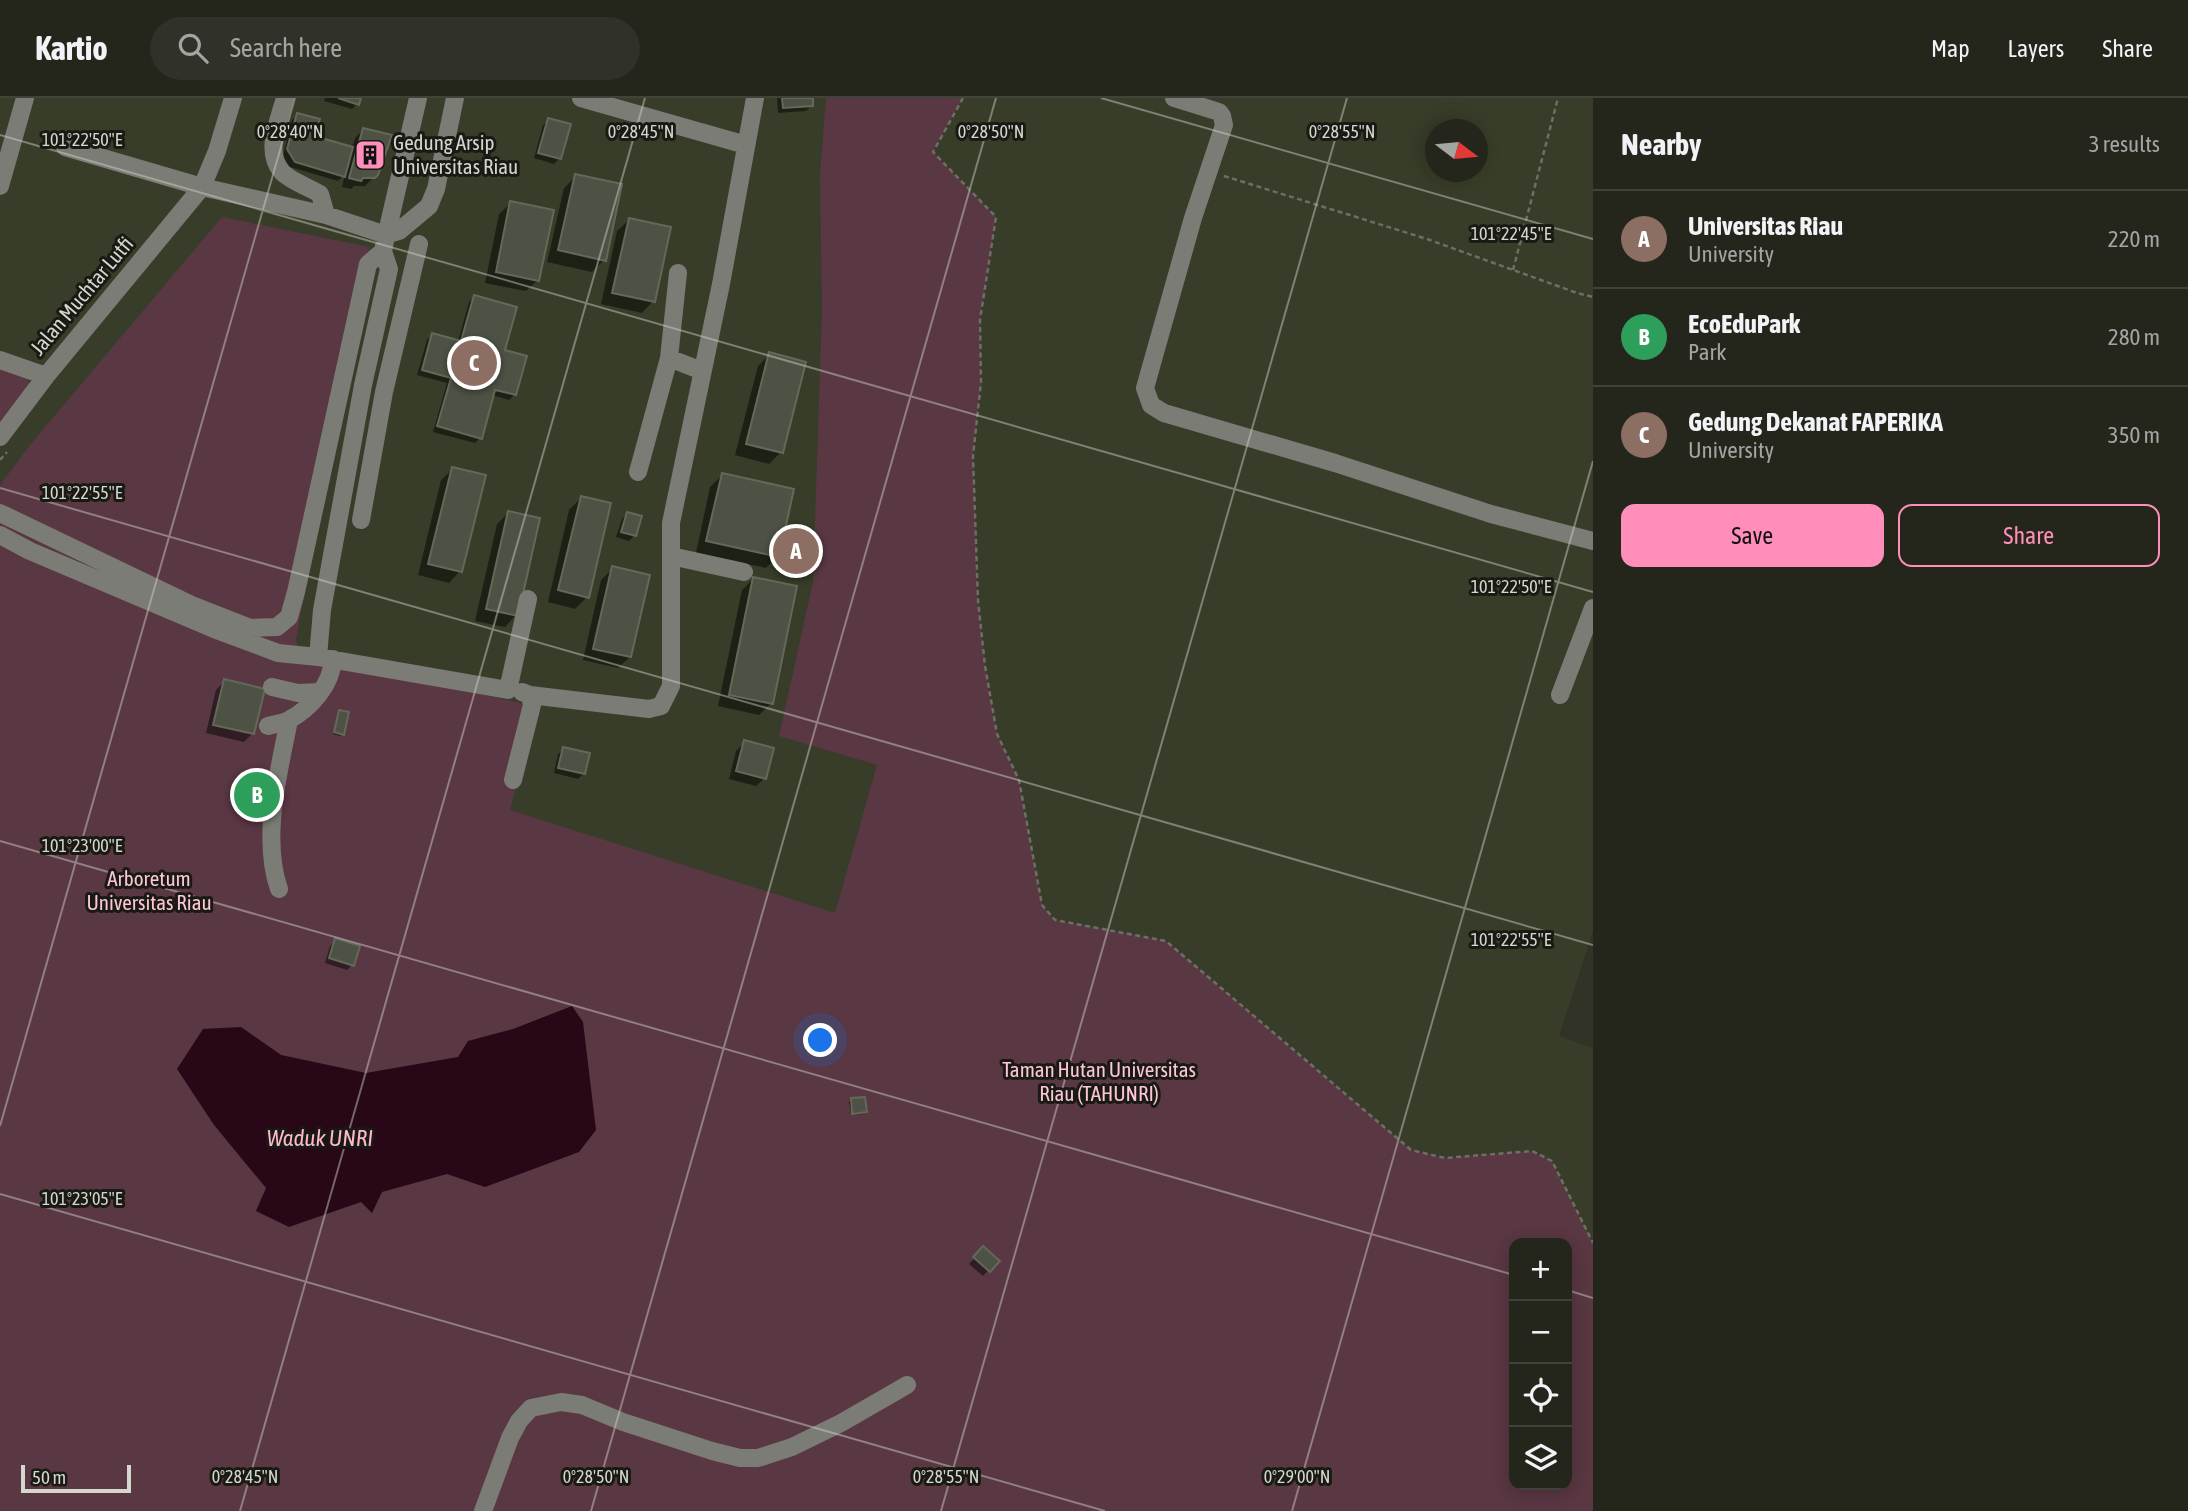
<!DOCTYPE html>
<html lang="en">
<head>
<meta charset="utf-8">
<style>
  body { margin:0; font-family:"Asap Condensed",sans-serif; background:#303229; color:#f1f3f6 }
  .controls { position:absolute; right:21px; bottom:21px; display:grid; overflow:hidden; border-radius:14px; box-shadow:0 4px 18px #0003 }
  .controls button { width:63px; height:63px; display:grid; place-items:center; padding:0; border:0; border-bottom:2px solid #41433b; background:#24261c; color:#f1f3f6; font:35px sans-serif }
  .compass { position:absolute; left:1425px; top:21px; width:63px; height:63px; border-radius:50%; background:#24261c; box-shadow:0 4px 18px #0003; rotate:106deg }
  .scale { position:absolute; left:21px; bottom:18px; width:110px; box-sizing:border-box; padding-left:7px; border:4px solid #d5d7cf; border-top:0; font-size:19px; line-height:24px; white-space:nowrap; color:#d5d7cf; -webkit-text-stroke:5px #191a14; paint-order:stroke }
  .you { position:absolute; left:821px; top:943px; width:24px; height:24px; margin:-18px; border:5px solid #fff; border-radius:50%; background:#1a73e8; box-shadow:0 0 0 10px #1a73e833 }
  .badge { display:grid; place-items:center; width:46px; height:46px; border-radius:50%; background:#ff8eba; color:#fff; font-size:23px; font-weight:700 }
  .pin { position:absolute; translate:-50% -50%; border:4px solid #fff; box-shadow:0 2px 7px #0006 }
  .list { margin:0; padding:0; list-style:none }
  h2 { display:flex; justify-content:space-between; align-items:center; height:91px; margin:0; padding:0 28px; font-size:30px }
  h2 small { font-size:23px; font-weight:400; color:#a3a5a3 }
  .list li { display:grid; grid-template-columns:46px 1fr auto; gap:21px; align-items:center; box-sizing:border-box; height:98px; padding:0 28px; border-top:2px solid #41433b }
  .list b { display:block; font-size:26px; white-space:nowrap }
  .list p { margin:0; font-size:23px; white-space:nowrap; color:#a3a5a3 }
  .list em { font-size:23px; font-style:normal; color:#a3a5a3 }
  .actions { display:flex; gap:14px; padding:21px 28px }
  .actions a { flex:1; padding:16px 0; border:2px solid #ff8eba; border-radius:14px; text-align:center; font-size:24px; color:#ff8eba }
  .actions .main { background:#ff8eba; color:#111 }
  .icon { flex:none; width:38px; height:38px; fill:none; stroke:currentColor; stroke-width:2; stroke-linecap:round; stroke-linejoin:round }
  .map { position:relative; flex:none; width:1593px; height:1413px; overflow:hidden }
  header { display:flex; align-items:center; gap:42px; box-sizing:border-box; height:98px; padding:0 35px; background:#24261c; border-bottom:2px solid #41433b }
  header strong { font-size:33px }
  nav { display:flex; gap:38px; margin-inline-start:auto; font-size:24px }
  .search { width:490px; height:63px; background:#303229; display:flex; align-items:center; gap:18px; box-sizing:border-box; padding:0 24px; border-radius:38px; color:#a3a5a3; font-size:26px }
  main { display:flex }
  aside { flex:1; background:#24261c }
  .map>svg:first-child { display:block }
  .built { fill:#383d29; fill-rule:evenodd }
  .green { fill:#593743; fill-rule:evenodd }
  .water { fill:#280816 }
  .shadow { fill:#0007 }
  .building { fill:#4e5244; stroke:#646859; stroke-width:2 }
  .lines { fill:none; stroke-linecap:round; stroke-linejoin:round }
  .path { stroke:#6d6f64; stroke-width:2.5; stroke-dasharray:5 3.5; stroke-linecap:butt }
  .minor { stroke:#7a7c75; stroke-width:18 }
  .ticks { fill:none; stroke:#d5d7cf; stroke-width:2; stroke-opacity:0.45 }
  .labels { text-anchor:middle; stroke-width:6; stroke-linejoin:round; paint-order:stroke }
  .poi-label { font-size:21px; fill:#d5d7cf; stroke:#191a14; text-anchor:start }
  .street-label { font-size:21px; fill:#d5d7cf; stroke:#191a14 }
  .park-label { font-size:21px; fill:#fec5d8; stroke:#191a14 }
  .water-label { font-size:23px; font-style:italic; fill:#feb7cf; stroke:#191a14 }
  .ticks-label { font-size:18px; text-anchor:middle; fill:#d5d7cf; stroke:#191a14; stroke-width:6; stroke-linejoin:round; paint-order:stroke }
</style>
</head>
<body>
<header>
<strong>Kartio</strong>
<div class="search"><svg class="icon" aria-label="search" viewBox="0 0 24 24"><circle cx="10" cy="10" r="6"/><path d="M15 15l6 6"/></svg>Search here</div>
<nav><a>Map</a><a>Layers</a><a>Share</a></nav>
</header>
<main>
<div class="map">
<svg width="1593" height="1413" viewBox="0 0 1593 1413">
  <rect width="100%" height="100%" fill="#303326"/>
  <path class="built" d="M0 0H1593V833L1559 938 1593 950V1413H0ZM1436 32H1478V74H1436ZM1514 1145H1567V1387H1514Z"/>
  <path class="green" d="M826 0H963L933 54 996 119 980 222 981 284 973 358 978 502 985 568 997 636 1019 682 1042 807 1055 822 1166 843 1411 1052 1445 1060 1532 1053 1552 1063 1593 1145V1413H0V387L30 347 222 119 370 149 296 542 300 553 537 609 510 712 835 815 877 667 779 638 813 484 822 213 820 77ZM1514 1145H1567V1387H1514Z
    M0 263 25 272 30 289 0 327Z"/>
  <path class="water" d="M572 908 583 924 596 1032 579 1054 485 1089 447 1076 382 1094 372 1115 361 1104 289 1129 256 1113 266 1090 214 1027 177 971 203 931 241 929 281 957 366 975 458 959 468 943 513 931Z"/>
  <path class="shadow" d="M325 0H359L357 6 352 11 324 3Z
    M777 0H811V8L806 13 778 15Z
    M298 17 312 39 352 50 355 40 363 32 377 76 365 88H354L351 91 342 89 345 76 338 83 290 69 283 58 292 22Z
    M549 22 559 61 554 66 534 60 543 27Z
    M576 78 604 162 592 174 547 164 564 90Z
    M511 105 538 182 526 193 485 185 499 116Z
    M629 122 653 203 642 215 601 206 617 133Z
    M474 199 503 253 524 259 514 297 509 302 492 297 480 340 475 345 433 334 447 285 417 277 427 242 432 237 458 244 469 204Z
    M770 256 781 354 769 366 735 357 758 268Z
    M453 371 460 473 449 485 418 477 441 382Z
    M722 377 777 458 766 470 696 455 710 389Z
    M581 400 587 499 575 511 548 504 569 412Z
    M508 415 516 517 505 529 475 523 497 426Z
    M627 416 635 437 629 443 616 439 622 421Z
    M613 470 630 559 618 570 583 562 601 482Z
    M754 480 771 605 759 617 718 608 742 492Z
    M225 583 252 636 244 644 206 635 216 592Z
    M339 614 342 636 340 638 333 636Z
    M745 644 765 680 756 688 729 681 736 653Z
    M564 651 584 675 578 681 554 675 558 656Z
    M336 842 352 867 347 872 325 865 330 848Z
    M851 1002 865 1014 863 1016 851 1017 849 1004Z
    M983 1151 997 1163 983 1178 969 1166Z"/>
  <path class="building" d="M338 0H361L359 7Z
    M782 0H813V8L783 10Z
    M297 15 320 21 314 38 353 49 345 79 295 64 287 51Z
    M548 20 571 26 561 61 538 55Z
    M363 30 392 37 378 77 375 80H363L361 83 349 80Z
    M575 76 622 86 606 163 558 152Z
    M510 103 554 112 539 183 496 174Z
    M629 120 671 129 655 204 612 195Z
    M474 197 517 209 505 252 527 258 516 297 495 292 482 341 437 328 451 280 422 272 432 235 461 243Z
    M769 254 806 264 783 355 746 346Z
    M452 369 486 377 462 474 428 466Z
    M722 375 794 391 779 459 706 443Z
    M581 398 611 405 589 500 558 492Z
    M508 413 540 420 518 518 486 511Z
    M627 414 642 418 636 438 621 434Z
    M612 468 650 477 631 559 593 551Z
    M753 479 797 488 773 606 729 597Z
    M224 581 265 591 254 636 213 627Z
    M339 612 349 614 344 637 334 634Z
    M744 642 774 650 766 681 736 673Z
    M563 649 590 655 585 676 558 670Z
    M335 840 360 848 354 868 329 860Z
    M865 999 867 1014 852 1016 851 1000Z
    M983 1148 1000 1163 990 1174 973 1159Z"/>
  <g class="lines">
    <path class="path" d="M963 0 933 54 996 119 980 222 981 284 973 358 978 502 985 568 997 636 1019 682 1042 807 1055 822 1166 843 1411 1052 1445 1060 1532 1053 1552 1063 1593 1145
      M1224 78 1427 141 1577 195 1593 199
      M1513 172 1558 0
      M0 362 7 354"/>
    <path class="minor" d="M285 0C279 22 264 54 282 74 289 82 310 90 320 96L326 117
      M581 0 746 47
      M1174 0 1219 14 1222 18 1224 27 1193 120 1145 290 1151 307 1164 315 1335 365 1491 416 1593 443
      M65 49 202 89 326 117 386 137 399 133 429 108 436 91 455 0
      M0 88 25 0
      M669 260 702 273
      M0 262 46 278
      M0 339 46 278 202 89 217 53 233 0
      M638 374 669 260 678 175
      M0 415 194 508 250 530 277 529 289 519 296 494 368 166 383 153
      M361 422 384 294 419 146
      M0 437 30 453 214 531 278 555 318 559 508 592 528 501
      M744 474 671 458V425L721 186 755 0
      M318 559 322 512 363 287 389 171 383 153 385 143 418 0
      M272 589 298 595 320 594
      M530 597 649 611 661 608 671 588V458
      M1560 597 1593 510
      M268 628C275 626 283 625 289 622 311 610 332 586 333 561
      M513 682 532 607 530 597 522 594
      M279 791C261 739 279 674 289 622
      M483 1413 510 1340 519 1323 531 1310 561 1304 582 1307 623 1324 712 1353 740 1360H758L792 1349 841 1325 907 1287"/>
  </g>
  <path class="ticks" d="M1101 0 1593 141M0 37 1593 494M0 390 1593 847M0 743 1514 1177M0 1028 295 0M0 1096 1105 1413M1567 1192 1593 1200M240 1413 645 0M591 1413 996 0M941 1413 1347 0M1292 1413 1593 363"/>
  <defs>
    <g id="building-square" transform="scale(1.575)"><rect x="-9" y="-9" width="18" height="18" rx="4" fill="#ff8eba" stroke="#191a14"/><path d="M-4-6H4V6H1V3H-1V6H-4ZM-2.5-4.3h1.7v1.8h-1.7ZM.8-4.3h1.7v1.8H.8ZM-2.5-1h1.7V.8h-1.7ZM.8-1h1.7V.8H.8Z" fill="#111"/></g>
  </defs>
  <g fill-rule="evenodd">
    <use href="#building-square" x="370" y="57"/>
  </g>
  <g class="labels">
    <g class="poi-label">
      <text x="393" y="52">Gedung Arsip<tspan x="393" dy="24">Universitas Riau</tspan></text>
    </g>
    <g class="street-label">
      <text transform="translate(82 198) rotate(-50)" y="7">Jalan Muchtar Lutfi</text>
    </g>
    <g class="park-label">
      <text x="149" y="788">Arboretum<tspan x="149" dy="24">Universitas Riau</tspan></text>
      <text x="1099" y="979">Taman Hutan Universitas<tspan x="1099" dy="24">Riau (TAHUNRI)</tspan></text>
    </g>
    <g class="water-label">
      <text x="320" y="1048">Waduk UNRI</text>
    </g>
  </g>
  <g class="ticks-label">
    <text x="290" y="40">0°28'40"N</text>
    <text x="641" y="40">0°28'45"N</text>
    <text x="991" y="40">0°28'50"N</text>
    <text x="1342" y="40">0°28'55"N</text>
    <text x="82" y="48">101°22'50"E</text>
    <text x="1511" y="142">101°22'45"E</text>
    <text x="82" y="401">101°22'55"E</text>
    <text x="1511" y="495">101°22'50"E</text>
    <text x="82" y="754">101°23'00"E</text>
    <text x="1511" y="848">101°22'55"E</text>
    <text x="82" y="1107">101°23'05"E</text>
    <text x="245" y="1385">0°28'45"N</text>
    <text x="596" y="1385">0°28'50"N</text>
    <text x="946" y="1385">0°28'55"N</text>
    <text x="1297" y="1385">0°29'00"N</text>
  </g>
</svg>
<div class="controls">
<button>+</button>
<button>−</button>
<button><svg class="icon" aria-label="locate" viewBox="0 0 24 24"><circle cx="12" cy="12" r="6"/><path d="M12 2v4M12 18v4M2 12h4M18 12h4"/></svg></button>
<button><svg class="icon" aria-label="layers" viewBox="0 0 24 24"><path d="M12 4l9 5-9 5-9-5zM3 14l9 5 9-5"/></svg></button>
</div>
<svg class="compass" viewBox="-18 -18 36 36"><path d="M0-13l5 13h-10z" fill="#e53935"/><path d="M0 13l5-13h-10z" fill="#a3a5a3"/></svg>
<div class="scale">50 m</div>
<div class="you"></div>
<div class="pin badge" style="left:796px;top:453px;background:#8d6e63">A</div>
<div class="pin badge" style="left:257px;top:697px;background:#2e9e5b">B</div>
<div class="pin badge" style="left:474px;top:265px;background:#8d6e63">C</div>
</div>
<aside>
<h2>Nearby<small>3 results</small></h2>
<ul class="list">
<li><span class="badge" style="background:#8d6e63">A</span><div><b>Universitas Riau</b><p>University</p></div><em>220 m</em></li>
<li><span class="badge" style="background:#2e9e5b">B</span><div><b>EcoEduPark</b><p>Park</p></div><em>280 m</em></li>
<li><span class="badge" style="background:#8d6e63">C</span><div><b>Gedung Dekanat FAPERIKA</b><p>University</p></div><em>350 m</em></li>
</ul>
<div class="actions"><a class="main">Save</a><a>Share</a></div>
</aside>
</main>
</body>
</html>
